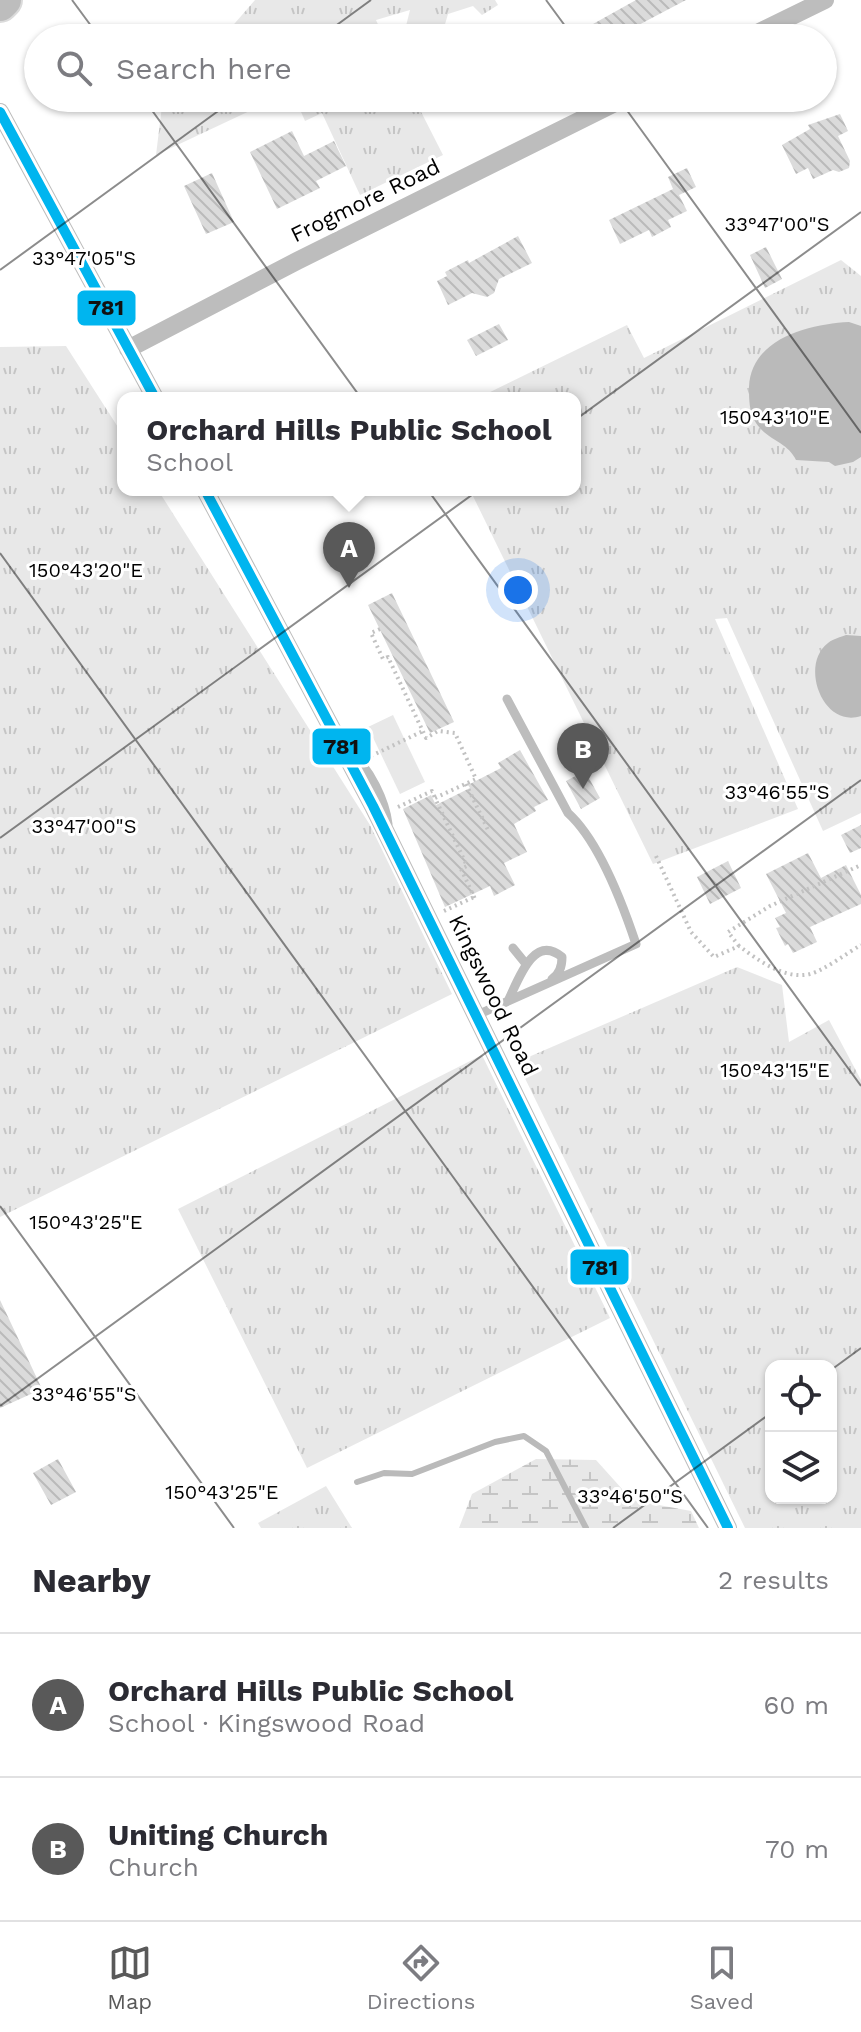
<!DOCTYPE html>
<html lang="en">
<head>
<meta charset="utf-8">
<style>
  body { margin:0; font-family:"Work Sans",sans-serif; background:#f2f2f3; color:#2b2b33 }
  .controls { position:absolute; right:24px; bottom:24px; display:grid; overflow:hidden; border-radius:16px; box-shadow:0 2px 6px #0004 }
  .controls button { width:72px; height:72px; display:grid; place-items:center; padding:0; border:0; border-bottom:2px solid #e1e1e2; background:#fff; color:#2b2b33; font:40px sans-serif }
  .you { position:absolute; left:518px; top:590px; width:28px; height:28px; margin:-20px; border:6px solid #fff; border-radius:50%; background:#1a73e8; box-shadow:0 0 0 12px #1a73e833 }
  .badge { display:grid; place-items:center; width:52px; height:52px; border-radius:50%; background:#595959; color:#fff; font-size:26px; font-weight:700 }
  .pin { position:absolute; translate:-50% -66px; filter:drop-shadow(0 2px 4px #0008) }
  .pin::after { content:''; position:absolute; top:42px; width:28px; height:24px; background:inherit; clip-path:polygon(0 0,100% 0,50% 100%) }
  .popup { position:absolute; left:117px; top:392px; width:464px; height:104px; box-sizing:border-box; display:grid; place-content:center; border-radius:16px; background:#fff; filter:drop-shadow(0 2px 6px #0005); font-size:26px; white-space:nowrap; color:#7c7c81 }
  .popup b { font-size:30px; color:#2b2b33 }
  .popup::after { content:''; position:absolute; left:50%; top:100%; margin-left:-16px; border:16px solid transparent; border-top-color:#fff }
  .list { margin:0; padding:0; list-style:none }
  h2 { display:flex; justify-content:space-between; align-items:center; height:104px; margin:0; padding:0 32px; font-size:34px }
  h2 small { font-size:26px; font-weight:400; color:#7c7c81 }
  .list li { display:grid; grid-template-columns:52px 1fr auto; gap:24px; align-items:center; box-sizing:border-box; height:144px; padding:0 32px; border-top:2px solid #e1e1e2 }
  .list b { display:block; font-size:30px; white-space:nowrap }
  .list p { margin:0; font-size:26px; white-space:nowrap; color:#7c7c81 }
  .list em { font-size:26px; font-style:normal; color:#7c7c81 }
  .icon { flex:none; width:44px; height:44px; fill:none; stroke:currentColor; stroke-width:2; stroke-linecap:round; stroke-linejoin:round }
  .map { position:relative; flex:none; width:861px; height:1528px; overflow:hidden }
  .search { position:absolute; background:#fff; box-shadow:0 2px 6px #0004; left:24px; right:24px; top:24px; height:88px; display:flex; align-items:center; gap:20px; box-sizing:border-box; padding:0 28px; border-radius:44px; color:#7c7c81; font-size:30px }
  .sheet { height:392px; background:#fff }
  nav { display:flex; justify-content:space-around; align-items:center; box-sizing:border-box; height:112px; border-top:2px solid #e1e1e2; background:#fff; font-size:22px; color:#7c7c81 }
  nav a { display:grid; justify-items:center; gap:4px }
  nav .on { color:#595959 }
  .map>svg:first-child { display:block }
  .grass { fill:url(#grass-tufts); fill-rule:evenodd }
  .wetland { fill:url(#wetland-marsh) }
  .garden { fill:#e8e8e8 }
  .water { fill:#bababa }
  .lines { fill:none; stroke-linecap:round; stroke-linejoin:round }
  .stream { stroke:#bababa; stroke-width:6 }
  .building { fill:url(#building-back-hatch) }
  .motorway-casing { stroke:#dbdbdb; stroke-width:38 }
  .path { stroke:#c2c2c2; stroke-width:4; stroke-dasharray:2 4; stroke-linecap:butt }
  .service { stroke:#bdbdbd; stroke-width:9 }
  .minor { stroke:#bdbdbd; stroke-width:18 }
  .motorway { stroke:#bdbdbd; stroke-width:34 }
  .bus-1-casing { stroke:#fff; stroke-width:16 }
  .bus-1 { stroke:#00b5ef; stroke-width:10 }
  .ticks { fill:none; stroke:#000; stroke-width:2; stroke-opacity:0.45 }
  .labels { text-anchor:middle; stroke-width:6; stroke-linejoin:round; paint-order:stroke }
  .street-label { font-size:22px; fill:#000; stroke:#fff }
  .ticks-label { font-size:20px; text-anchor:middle; fill:#000; stroke:#fff; stroke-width:6; stroke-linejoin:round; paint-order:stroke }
  .line-badge { stroke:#fff; stroke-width:3 }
  .pale-badge-label { font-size:22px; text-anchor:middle; font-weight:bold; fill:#111 }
</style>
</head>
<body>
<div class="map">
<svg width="861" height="1528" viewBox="0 0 861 1528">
  <defs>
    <pattern id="grass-tufts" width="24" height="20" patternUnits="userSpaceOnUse" patternTransform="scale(2)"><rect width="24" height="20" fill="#e8e8e8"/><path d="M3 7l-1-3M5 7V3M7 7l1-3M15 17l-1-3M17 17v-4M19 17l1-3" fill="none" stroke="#c5c5c5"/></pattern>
    <pattern id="wetland-marsh" width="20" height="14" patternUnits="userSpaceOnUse" patternTransform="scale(2)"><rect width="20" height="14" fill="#e8e8e8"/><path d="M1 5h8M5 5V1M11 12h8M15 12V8" fill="none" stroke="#c5c5c5"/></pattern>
    <pattern id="building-back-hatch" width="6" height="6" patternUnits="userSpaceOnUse" patternTransform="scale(2)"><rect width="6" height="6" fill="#dbdbdb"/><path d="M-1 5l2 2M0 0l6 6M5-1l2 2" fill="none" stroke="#bababa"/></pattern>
  </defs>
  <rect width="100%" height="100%" fill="#fff"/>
  <path class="grass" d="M255 0H495L498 5 482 15 473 6 448 14 441 38H403L410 10 376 20 384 38H222Z
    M169 98H277L156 155 162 106Z
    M295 98H414L443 155 360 195 322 113 305 121Z
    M841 260 861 276V813L823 831 727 618 715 619 798 809 653 864 470 490H575V398H478L627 325 644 358Z
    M66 346 123 435V490H158L370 825 452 994 0 1217V347Z
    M737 967 782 985 789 1042 829 1020 861 1080V1528H745L517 1062ZM831 1366V1498H771V1366Z
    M482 1055 610 1318 307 1468 178 1209Z
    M326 1486 352 1528H261L258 1523Z"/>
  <path class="wetland" d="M536 1459 596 1460 632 1500 691 1511 699 1528H459L472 1494Z"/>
  <path class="garden" d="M393 715 425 782 400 794 368 727Z"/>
  <path class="water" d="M849 322 861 326V457L853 462 835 466 829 462 796 460C788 442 767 440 756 423 749 413 749 399 749 387 751 338 810 324 849 322Z
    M846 635 861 636V716C823 729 799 665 828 643 833 639 841 637 846 635Z"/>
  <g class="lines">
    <path class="stream" d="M357 1482 384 1473 412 1474 495 1442 524 1436 546 1451 586 1528"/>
  </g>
  <path class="building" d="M636 0H686L614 38H601L593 24Z
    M840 114 848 131 838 136 850 161 849 168 839 172 833 170 813 179 808 168 796 174 782 145 810 129 808 125Z
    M292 131 304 156 334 141 346 166 316 181 320 188 277 209 250 152Z
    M687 168 696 187 679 195 687 211 668 220 671 227 652 237 649 230 620 244 609 220 673 189 668 177Z
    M212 173 234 222 206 234 184 186Z
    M518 236 532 263 499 279 494 293 487 297 472 293 448 305 437 281 447 276 445 272 468 260 469 263Z
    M766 247 782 279 765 288 750 255Z
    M499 324 508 340 476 356 467 340Z
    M392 593 454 722 430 733 368 605Z
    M520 750 548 800 534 807 536 811 514 824 527 852 504 863 515 885 494 896 490 886 445 907 403 809 431 795 436 805 470 788 468 785 501 768 498 763Z
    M585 771 600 798 581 809 566 781Z
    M861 825V848L850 853 841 835Z
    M808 853 821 878 846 865 861 895V904L810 927 817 942 793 953 788 944 785 946 776 928 780 927 775 918 786 913 766 874Z
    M728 861 741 888 710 904 697 877Z
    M0 1300 42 1389 0 1408Z
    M58 1459 76 1492 51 1505 33 1473Z"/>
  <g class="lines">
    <g class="motorway-casing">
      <path id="motorway" d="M0 4 4 0"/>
    </g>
    <path class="path" d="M380 629 371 633 383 659 388 657 426 738 438 731 455 733 476 779 435 798 467 866 461 869 475 899
      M371 756 423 731
      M466 784 489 832
      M398 807 432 791 435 798
      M656 856 691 932 714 957 739 946C758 960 784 980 810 974 825 970 847 953 861 945
      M444 911 474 897
      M739 946 728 932 770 906 861 865"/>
    <path class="service" d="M351 753C370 769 385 800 388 824
      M513 948 526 964
      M508 1001C518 981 533 933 562 957 562 966 560 974 552 979
      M477 1015 636 944C623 905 599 841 568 813L507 699"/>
    <path class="minor" d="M747 38 825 0
      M0 112 155 398
      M128 349 297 261 625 98
      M205 490 373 806 728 1528"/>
    <use href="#motorway" class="motorway"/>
    <g class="bus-1-casing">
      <path id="bus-1" d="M0 112 155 398
        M205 490 373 806 728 1528"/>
    </g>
    <use href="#bus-1" class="bus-1"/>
  </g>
  <path class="ticks" d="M72 0 100 38M546 0 574 38M319 38 371 0M143 98 861 1086M618 98 861 433M0 270 236 98M0 553 708 1528M0 838 861 212M0 1206 234 1528M831 1370 861 1348M0 1406 861 780M613 1528 771 1413"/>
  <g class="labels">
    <g class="street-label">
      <text transform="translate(365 200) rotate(-26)" y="8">Frogmore Road</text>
      <text transform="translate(494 995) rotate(64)" y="8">Kingswood Road</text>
    </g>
  </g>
  <g class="ticks-label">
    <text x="777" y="231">33°47'00"S</text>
    <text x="84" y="265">33°47'05"S</text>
    <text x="775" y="424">150°43'10"E</text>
    <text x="86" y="577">150°43'20"E</text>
    <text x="777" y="799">33°46'55"S</text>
    <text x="84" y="833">33°47'00"S</text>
    <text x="775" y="1077">150°43'15"E</text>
    <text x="86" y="1229">150°43'25"E</text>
    <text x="84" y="1401">33°46'55"S</text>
    <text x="222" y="1499">150°43'25"E</text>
    <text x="630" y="1503">33°46'50"S</text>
  </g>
  <g class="line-badge">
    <rect x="76" y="289" width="61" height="38" rx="8" fill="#00b5ef"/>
    <rect x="311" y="727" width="61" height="39" rx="8" fill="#00b5ef"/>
    <rect x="569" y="1248" width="61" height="38" rx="8" fill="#00b5ef"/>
  </g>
  <g class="pale-badge-label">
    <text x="106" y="315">781</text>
    <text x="341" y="754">781</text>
    <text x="600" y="1275">781</text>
  </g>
</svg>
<div class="controls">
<button><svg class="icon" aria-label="locate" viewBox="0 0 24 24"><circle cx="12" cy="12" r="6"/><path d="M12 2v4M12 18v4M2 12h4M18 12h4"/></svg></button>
<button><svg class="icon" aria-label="layers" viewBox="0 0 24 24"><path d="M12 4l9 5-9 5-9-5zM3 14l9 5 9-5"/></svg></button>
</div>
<div class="you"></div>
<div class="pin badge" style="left:349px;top:588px">A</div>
<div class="popup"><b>Orchard Hills Public School</b>School</div>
<div class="pin badge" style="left:583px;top:789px">B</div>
<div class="search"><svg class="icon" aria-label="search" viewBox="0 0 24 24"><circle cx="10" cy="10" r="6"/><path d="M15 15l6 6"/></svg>Search here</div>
</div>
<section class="sheet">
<h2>Nearby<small>2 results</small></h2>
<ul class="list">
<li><span class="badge">A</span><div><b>Orchard Hills Public School</b><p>School · Kingswood Road</p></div><em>60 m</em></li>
<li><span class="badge">B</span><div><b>Uniting Church</b><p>Church</p></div><em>70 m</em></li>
</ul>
</section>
<nav>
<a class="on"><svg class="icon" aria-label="map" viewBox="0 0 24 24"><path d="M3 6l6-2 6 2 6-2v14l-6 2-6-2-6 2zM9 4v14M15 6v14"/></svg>Map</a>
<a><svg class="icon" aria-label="directions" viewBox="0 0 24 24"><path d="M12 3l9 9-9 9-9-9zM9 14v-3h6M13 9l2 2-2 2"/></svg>Directions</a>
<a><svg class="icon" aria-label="saved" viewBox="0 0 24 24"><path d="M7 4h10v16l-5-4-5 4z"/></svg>Saved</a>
</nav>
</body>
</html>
